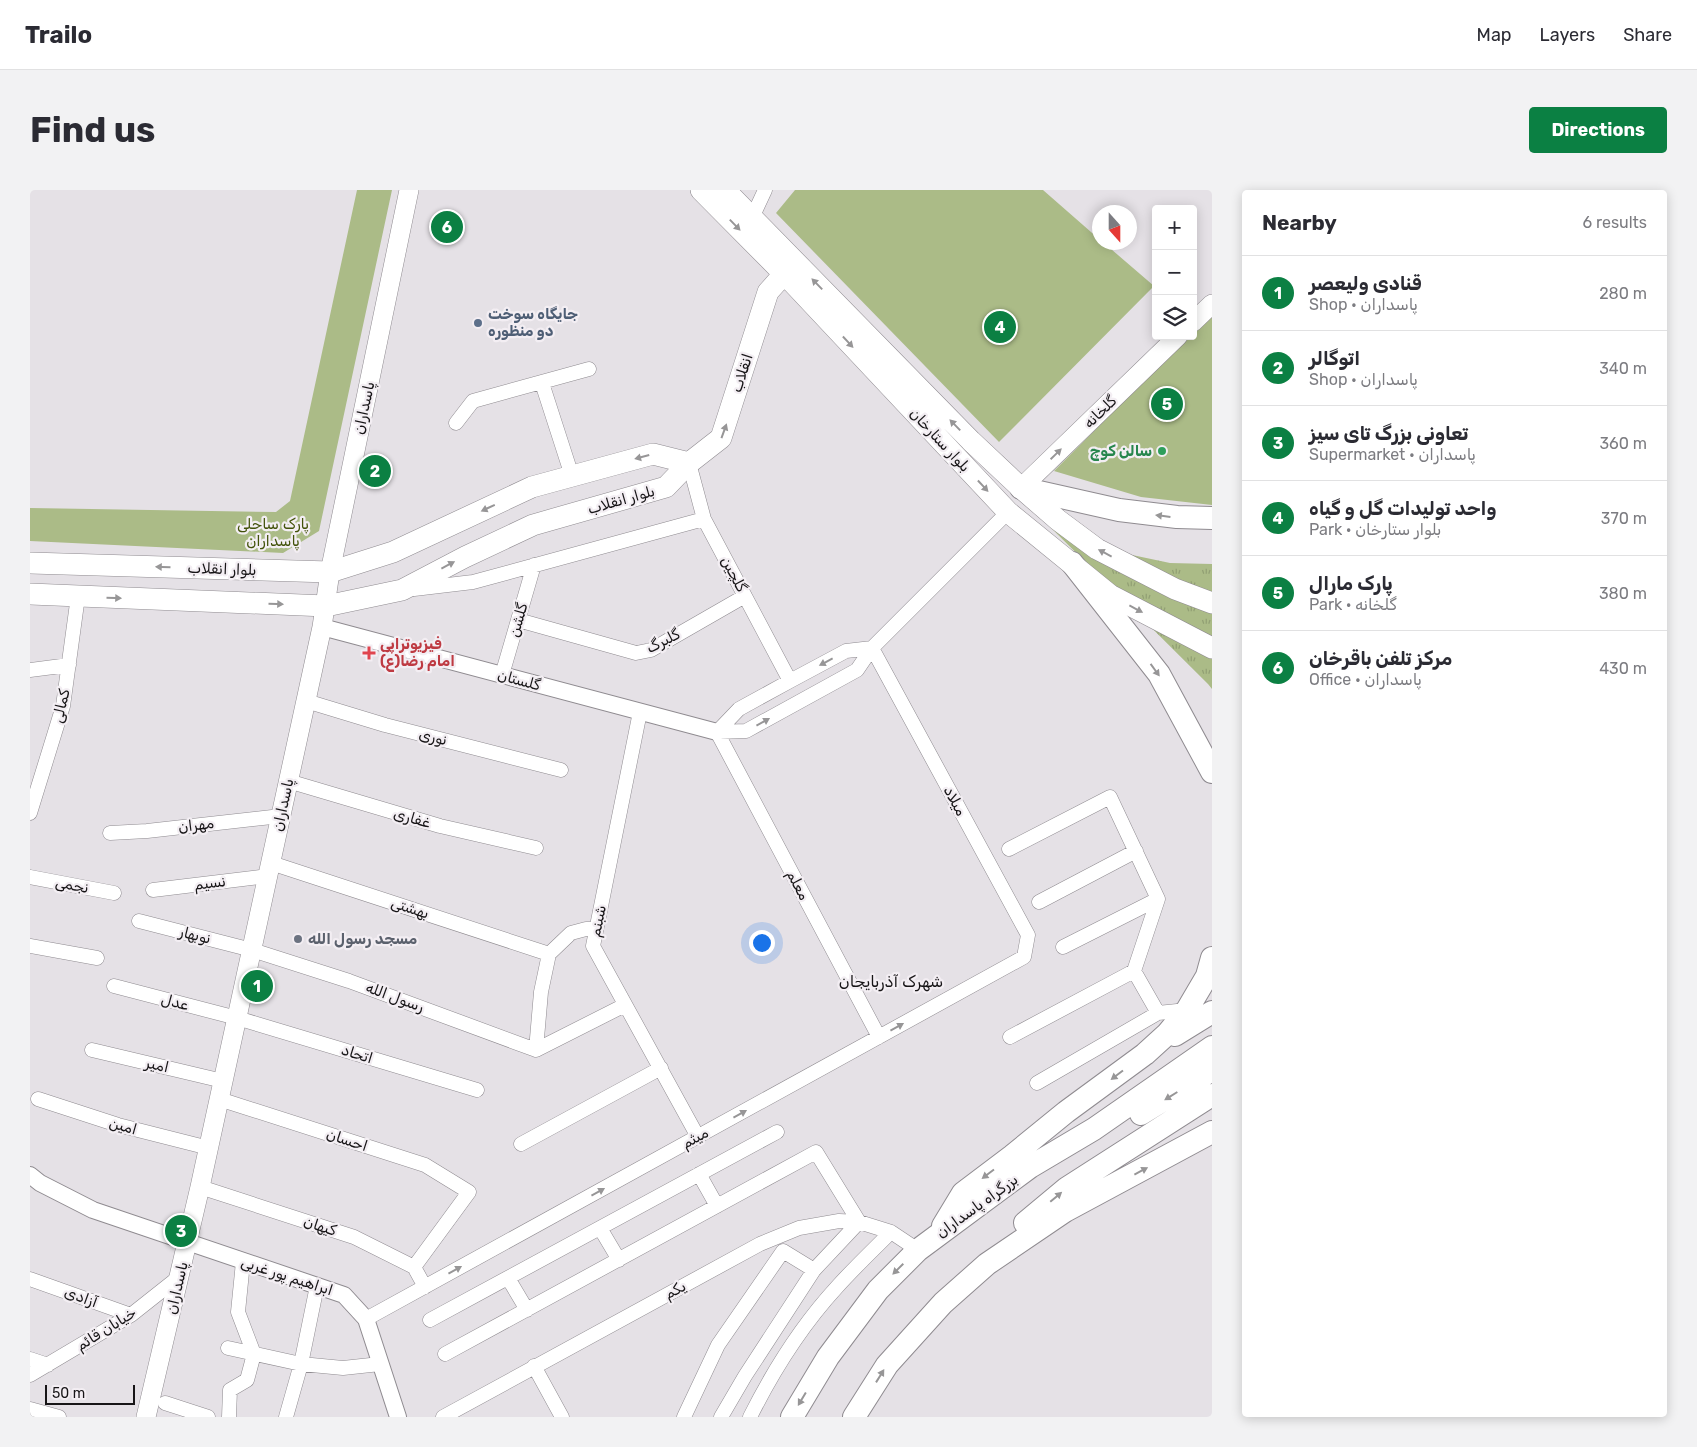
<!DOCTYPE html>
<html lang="en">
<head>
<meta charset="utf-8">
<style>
  body { margin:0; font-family:Rubik,"Noto Naskh Arabic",sans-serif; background:#f2f2f3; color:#2b2b33 }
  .controls { position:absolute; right:15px; top:15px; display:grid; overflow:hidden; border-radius:5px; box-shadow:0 2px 12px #0003 }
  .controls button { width:45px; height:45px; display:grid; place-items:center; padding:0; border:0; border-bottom:1px solid #e1e1e2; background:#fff; color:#2b2b33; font:25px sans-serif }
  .compass { position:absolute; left:1062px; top:15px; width:45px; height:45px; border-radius:50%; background:#fff; box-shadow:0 2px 12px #0003; rotate:159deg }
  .scale { position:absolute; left:15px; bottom:12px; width:90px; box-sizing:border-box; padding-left:5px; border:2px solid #171517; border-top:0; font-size:14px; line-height:18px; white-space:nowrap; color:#171517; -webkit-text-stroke:4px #f3eef3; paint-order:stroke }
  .you { position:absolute; left:731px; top:752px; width:18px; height:18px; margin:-12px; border:4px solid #fff; border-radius:50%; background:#1a73e8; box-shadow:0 0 0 8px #1a73e833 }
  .badge { display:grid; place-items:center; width:32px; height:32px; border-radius:50%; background:#0b8043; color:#fff; font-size:16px; font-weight:700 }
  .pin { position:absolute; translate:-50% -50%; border:2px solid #fff; box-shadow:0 1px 5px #0006 }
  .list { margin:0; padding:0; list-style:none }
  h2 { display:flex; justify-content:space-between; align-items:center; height:65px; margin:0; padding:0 20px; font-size:21px }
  h2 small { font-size:16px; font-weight:400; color:#7c7c81 }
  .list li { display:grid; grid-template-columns:32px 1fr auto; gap:15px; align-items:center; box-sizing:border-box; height:75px; padding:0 20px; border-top:1px solid #e1e1e2 }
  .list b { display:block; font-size:19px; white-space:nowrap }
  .list p { margin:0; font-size:16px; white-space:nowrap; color:#7c7c81 }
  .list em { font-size:16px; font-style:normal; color:#7c7c81 }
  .icon { flex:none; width:28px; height:28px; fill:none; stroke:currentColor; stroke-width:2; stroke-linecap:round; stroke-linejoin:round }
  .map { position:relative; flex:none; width:1182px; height:1227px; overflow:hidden; border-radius:5px }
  header { display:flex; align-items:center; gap:30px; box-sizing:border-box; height:70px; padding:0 25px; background:#fff; border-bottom:1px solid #e1e1e2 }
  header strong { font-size:24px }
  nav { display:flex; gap:28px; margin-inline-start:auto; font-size:18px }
  .intro { display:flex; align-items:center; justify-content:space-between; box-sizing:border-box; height:120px; padding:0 30px }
  h1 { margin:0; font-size:35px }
  .button { padding:12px 22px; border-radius:5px; background:#0b8043; color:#fff; font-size:18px; font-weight:700 }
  main { display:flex; gap:30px; padding:0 30px }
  aside { flex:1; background:#fff; border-radius:5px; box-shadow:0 2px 12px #0003 }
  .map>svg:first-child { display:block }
  .grass { fill:url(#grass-tufts) }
  .green { fill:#abbb87 }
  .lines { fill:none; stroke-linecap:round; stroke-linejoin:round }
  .minor-casing { stroke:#8f8b90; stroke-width:15 }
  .tertiary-casing { stroke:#8f8b90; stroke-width:18 }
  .secondary-casing { stroke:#8f8b90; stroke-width:20 }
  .primary-casing { stroke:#8f8b90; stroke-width:22 }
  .trunk-casing { stroke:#8f8b90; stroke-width:24 }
  .minor { stroke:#fff; stroke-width:14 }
  .tertiary { stroke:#fff; stroke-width:16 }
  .secondary { stroke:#fff; stroke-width:19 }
  .primary { stroke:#fff; stroke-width:21 }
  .trunk { stroke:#fff; stroke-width:22 }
  .oneway { fill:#979697 }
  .service-dot { fill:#5c6f8a; stroke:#f3eef3; stroke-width:2 }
  .leisure-dot { fill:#2e9e5b; stroke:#f3eef3; stroke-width:2 }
  .health-dot { fill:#e0444e; stroke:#f3eef3; stroke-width:2 }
  .worship-dot { fill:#6b7280; stroke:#f3eef3; stroke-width:2 }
  .labels { text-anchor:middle; stroke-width:4.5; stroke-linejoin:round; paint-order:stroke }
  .service-label { font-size:15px; font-weight:bold; fill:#4e5e75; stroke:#f3eef3; text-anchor:start }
  .street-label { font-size:15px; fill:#171517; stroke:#f3eef3 }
  .leisure-label { font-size:15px; font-weight:bold; fill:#27864d; stroke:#f3eef3; text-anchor:end }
  .park-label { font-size:15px; fill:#42520a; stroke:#f3eef3 }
  .health-label { font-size:15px; font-weight:bold; fill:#be3a42; stroke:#f3eef3; text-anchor:start }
  .worship-label { font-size:15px; font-weight:bold; fill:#5b616d; stroke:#f3eef3; text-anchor:start }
  .neighbourhood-label { font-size:16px; fill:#171517; stroke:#f3eef3 }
</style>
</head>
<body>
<header>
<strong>Trailo</strong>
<nav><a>Map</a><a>Layers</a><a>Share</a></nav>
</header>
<div class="intro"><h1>Find us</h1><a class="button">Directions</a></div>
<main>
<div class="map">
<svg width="1182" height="1227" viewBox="0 0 1182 1227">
  <defs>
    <pattern id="grass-tufts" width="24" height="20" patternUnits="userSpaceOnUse" patternTransform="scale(1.25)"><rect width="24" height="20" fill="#abbb87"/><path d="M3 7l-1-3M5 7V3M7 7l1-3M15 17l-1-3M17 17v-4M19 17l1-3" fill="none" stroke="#92a074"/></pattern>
  </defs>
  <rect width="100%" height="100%" fill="#e5e1e6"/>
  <path class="grass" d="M993 310 1088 362 1140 373 1182 374V499L1178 494Z"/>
  <path class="green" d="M327 0H362L289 341 253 363 0 351V318L246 322 260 311Z
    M765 0H1013L1069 49 1070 52 1074 53 1124 96 969 252 746 23Z
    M1182 123V315L1111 307 1024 281 1159 146H1163V142Z"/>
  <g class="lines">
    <g class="minor-casing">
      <path id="minor" d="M722 28 735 0
        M512 193 542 286
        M426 233 443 211 559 179
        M659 273 674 329 760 491
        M384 399 443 392 674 329
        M488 430 606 463 621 460 715 406
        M0 480 39 475
        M472 485 504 375
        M276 511 355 535 531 580
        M610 522 563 756 668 947
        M687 542 716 541 827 480 842 458 978 322
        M687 542 849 847
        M687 542 709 519 760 491 816 461 842 458
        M258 591 410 636 506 658
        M0 623 33 516 48 406
        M80 643 117 641 251 626
        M979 659 1080 607 1128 709 1104 781 1128 823 1157 820
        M241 673 519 764
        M0 687 84 703
        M123 700 238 686
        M1009 712 1106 661
        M109 731 222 760 319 791 506 860
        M0 756 67 768
        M1033 757 1128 709
        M84 796 207 828 447 900
        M980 847 1104 781
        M62 860 193 891
        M506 860 511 802 519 764 541 743 556 739H566
        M506 860 595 815
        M1007 893 1128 823
        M8 909 88 935 179 958
        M189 909 395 975 439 1002 384 1077
        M491 954 631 878
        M669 984 687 1016
        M170 997 324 1047 384 1077 395 1097
        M570 1038 589 1070
        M478 1088 497 1120
        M0 1089 101 1125
        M336 1129 994 767 998 745 842 458
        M400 1130 747 942
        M198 1158 271 1174 313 1178 350 1174
        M415 1164 786 962 829 1032 784 1080 715 1186 691 1227
        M0 1169 18 1175
        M504 1176 532 1227
        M0 1185 101 1125 149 1087
        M135 1213 178 1227
        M0 1219 29 1227
        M199 1227 200 1200 217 1190 224 1164 208 1122 213 1072
        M256 1227 271 1174 287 1096
        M413 1227 730 1054 769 1038 809 1031 829 1032 861 1042 888 1060
        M654 1227 688 1155 753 1061 784 1080
        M720 1227C743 1181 772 1135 807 1097 824 1078 843 1060 861 1042"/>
    </g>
    <g class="tertiary-casing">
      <path id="tertiary" d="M292 437 687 542
        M0 985 10 993 63 1020 314 1105 336 1129 368 1227"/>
    </g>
    <g class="secondary-casing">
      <path id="secondary" d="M1163 132 1182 114
        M991 298 1148 146
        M116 1227 170 997 292 437 300 382 379 0"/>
    </g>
    <g class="primary-casing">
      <path id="primary" d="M671 0 763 93 978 322 1080 405 1182 458
        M695 0 941 251 991 298 1028 330 1067 359 1145 399 1182 413
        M0 373 300 382 363 362 502 297 623 264 659 273
        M0 404 296 416 372 400 435 367 503 335 636 297 659 273 691 248 738 102 754 84"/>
    </g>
    <g class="trunk-casing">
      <path id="trunk" d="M991 298 1089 320 1147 327 1182 328
        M1042 373 1129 484 1182 582
        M1145 845 1182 822
        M1111 924 1182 880
        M995 1033 1037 998 1182 905
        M913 1036 933 1003 982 966 1036 922 1115 864 1137 844 1157 820 1177 786 1182 768
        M762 1227 798 1167 848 1100 888 1060 1000 977 1064 939 1182 857
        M824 1227 857 1175 913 1113 957 1074 1035 1021 1182 942"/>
    </g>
    <use href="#minor" class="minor"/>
    <use href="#tertiary" class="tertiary"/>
    <use href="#secondary" class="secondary"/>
    <use href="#primary" class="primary"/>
    <use href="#trunk" class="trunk"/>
  </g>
  <defs><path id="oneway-solid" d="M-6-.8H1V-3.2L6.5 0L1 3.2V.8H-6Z" transform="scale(1.25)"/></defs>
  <g class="oneway">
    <use href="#oneway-solid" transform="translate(705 35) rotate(46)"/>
    <use href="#oneway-solid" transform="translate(787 94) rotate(-134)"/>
    <use href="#oneway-solid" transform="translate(818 152) rotate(47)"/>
    <use href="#oneway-solid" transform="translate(925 235) rotate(-134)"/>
    <use href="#oneway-solid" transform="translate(694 241) rotate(-70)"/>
    <use href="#oneway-solid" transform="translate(1026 264) rotate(-44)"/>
    <use href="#oneway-solid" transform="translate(612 267) rotate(165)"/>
    <use href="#oneway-solid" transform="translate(953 296) rotate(47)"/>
    <use href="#oneway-solid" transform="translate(458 318) rotate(155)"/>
    <use href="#oneway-solid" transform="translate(1133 326) rotate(-173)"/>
    <use href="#oneway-solid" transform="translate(1075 363) rotate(-152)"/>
    <use href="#oneway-solid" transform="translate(418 375) rotate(-28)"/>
    <use href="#oneway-solid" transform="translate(133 377) rotate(-178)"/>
    <use href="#oneway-solid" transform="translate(84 408) rotate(2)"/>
    <use href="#oneway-solid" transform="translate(246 414) rotate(2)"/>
    <use href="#oneway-solid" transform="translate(1106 419) rotate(28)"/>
    <use href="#oneway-solid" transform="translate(796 472) rotate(152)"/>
    <use href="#oneway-solid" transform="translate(1125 480) rotate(54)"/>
    <use href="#oneway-solid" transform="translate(733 532) rotate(-29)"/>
    <use href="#oneway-solid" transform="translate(867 837) rotate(-29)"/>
    <use href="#oneway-solid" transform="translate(1087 885) rotate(143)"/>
    <use href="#oneway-solid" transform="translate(1141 906) rotate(148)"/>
    <use href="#oneway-solid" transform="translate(710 924) rotate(-29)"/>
    <use href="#oneway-solid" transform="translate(1111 981) rotate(-28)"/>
    <use href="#oneway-solid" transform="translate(958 984) rotate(143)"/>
    <use href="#oneway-solid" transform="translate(568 1002) rotate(-29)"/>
    <use href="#oneway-solid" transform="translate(1026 1007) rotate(-40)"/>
    <use href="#oneway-solid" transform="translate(868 1079) rotate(135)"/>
    <use href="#oneway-solid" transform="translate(425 1080) rotate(-29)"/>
    <use href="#oneway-solid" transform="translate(850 1186) rotate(-58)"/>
    <use href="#oneway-solid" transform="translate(772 1209) rotate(121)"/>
  </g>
  <circle class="service-dot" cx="448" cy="133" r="5"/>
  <circle class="leisure-dot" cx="1132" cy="261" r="5"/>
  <path class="health-dot" d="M336.5 455.5h5v5h5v5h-5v5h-5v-5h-5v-5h5z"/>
  <circle class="worship-dot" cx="268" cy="749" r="5"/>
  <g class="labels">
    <g class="service-label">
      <text x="458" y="129">جایگاه سوخت<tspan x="458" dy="17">دو منظوره</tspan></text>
    </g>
    <g class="street-label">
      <text transform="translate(712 183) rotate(-72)" y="5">انقلاب</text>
      <text transform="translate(334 218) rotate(-78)" y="5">پاسداران</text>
      <text transform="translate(1070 222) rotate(-44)" y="5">گلخانه</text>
      <text transform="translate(910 250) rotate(47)" y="5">بلوار ستارخان</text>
      <text transform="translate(591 310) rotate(-16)" y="5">بلوار انقلاب</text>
      <text transform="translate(192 379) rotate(2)" y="5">بلوار انقلاب</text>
      <text transform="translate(704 384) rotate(62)" y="5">گلچین</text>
      <text transform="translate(488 430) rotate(-74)" y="5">گلشن</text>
      <text transform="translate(633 451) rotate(-27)" y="5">گلبرگ</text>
      <text transform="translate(489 490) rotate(15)" y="5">گلستان</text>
      <text transform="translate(31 516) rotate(-77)" y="5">کمالی</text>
      <text transform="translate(403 547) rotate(14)" y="5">نوری</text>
      <text transform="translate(925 611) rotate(62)" y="5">میلاد</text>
      <text transform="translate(253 615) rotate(-78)" y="5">پاسداران</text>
      <text transform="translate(382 628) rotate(16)" y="5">غفاری</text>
      <text transform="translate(166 635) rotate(-7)" y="5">مهران</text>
      <text transform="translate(180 693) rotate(-7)" y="5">نسیم</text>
      <text transform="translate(42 695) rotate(11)" y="5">نجمی</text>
      <text transform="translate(768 695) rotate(62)" y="5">معلم</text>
      <text transform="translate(380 718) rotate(18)" y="5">بهشتی</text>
      <text transform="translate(568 731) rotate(-78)" y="5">شبنم</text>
      <text transform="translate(165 745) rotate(14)" y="5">نوبهار</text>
      <text transform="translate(365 807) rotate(20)" y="5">رسول الله</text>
      <text transform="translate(145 812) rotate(15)" y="5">عدل</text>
      <text transform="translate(327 864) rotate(17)" y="5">اتحاد</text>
      <text transform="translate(127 875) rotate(13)" y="5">امیر</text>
      <text transform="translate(93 936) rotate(16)" y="5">امین</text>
      <text transform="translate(665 948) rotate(-29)" y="5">میثم</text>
      <text transform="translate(317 950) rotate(18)" y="5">احسان</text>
      <text transform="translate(947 1016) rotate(-36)" y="5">بزرگراه پاسداران</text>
      <text transform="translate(290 1036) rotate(18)" y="5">کیهان</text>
      <text transform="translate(257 1086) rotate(18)" y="5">ابراهیم پور غربی</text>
      <text transform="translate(147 1098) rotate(-77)" y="5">پاسداران</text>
      <text transform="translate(645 1100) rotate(-28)" y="5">یکم</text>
      <text transform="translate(51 1107) rotate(20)" y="5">آزادی</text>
      <text transform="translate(76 1139) rotate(-32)" y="5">خیابان قائم</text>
    </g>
    <g class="leisure-label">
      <text x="1122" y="266">سالن کوچ</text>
    </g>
    <g class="park-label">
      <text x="243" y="339">پارک ساحلی<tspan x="243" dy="17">پاسداران</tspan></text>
    </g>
    <g class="health-label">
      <text x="350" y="459">فیزیوتراپی<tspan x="350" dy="17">امام رضا(ع)</tspan></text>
    </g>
    <g class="worship-label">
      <text x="278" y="754">مسجد رسول الله</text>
    </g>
    <g class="neighbourhood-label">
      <text x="861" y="797">شهرک آذربایجان</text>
    </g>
  </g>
</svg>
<div class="controls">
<button>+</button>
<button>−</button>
<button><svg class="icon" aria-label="layers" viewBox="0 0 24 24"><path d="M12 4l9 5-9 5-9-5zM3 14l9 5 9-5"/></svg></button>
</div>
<svg class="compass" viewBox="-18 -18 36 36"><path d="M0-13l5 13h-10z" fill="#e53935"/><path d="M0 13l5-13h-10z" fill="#7c7c81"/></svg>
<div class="scale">50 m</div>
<div class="you"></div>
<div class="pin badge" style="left:227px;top:796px">1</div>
<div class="pin badge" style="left:345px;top:281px">2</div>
<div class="pin badge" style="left:151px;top:1041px">3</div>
<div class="pin badge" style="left:970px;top:137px">4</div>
<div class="pin badge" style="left:1137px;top:214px">5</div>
<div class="pin badge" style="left:417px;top:37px">6</div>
</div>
<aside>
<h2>Nearby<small>6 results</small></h2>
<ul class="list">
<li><span class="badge">1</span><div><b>قنادی ولیعصر</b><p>Shop · پاسداران</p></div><em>280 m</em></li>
<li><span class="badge">2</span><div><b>اتوگالر</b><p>Shop · پاسداران</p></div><em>340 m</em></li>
<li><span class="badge">3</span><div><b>تعاونی بزرگ تای سیز</b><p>Supermarket · پاسداران</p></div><em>360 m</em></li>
<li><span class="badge">4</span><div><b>واحد تولیدات گل و گیاه</b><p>Park · بلوار ستارخان</p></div><em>370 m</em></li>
<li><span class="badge">5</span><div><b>پارک مارال</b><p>Park · گلخانه</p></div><em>380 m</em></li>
<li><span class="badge">6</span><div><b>مرکز تلفن باقرخان</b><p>Office · پاسداران</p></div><em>430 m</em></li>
</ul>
</aside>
</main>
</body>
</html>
